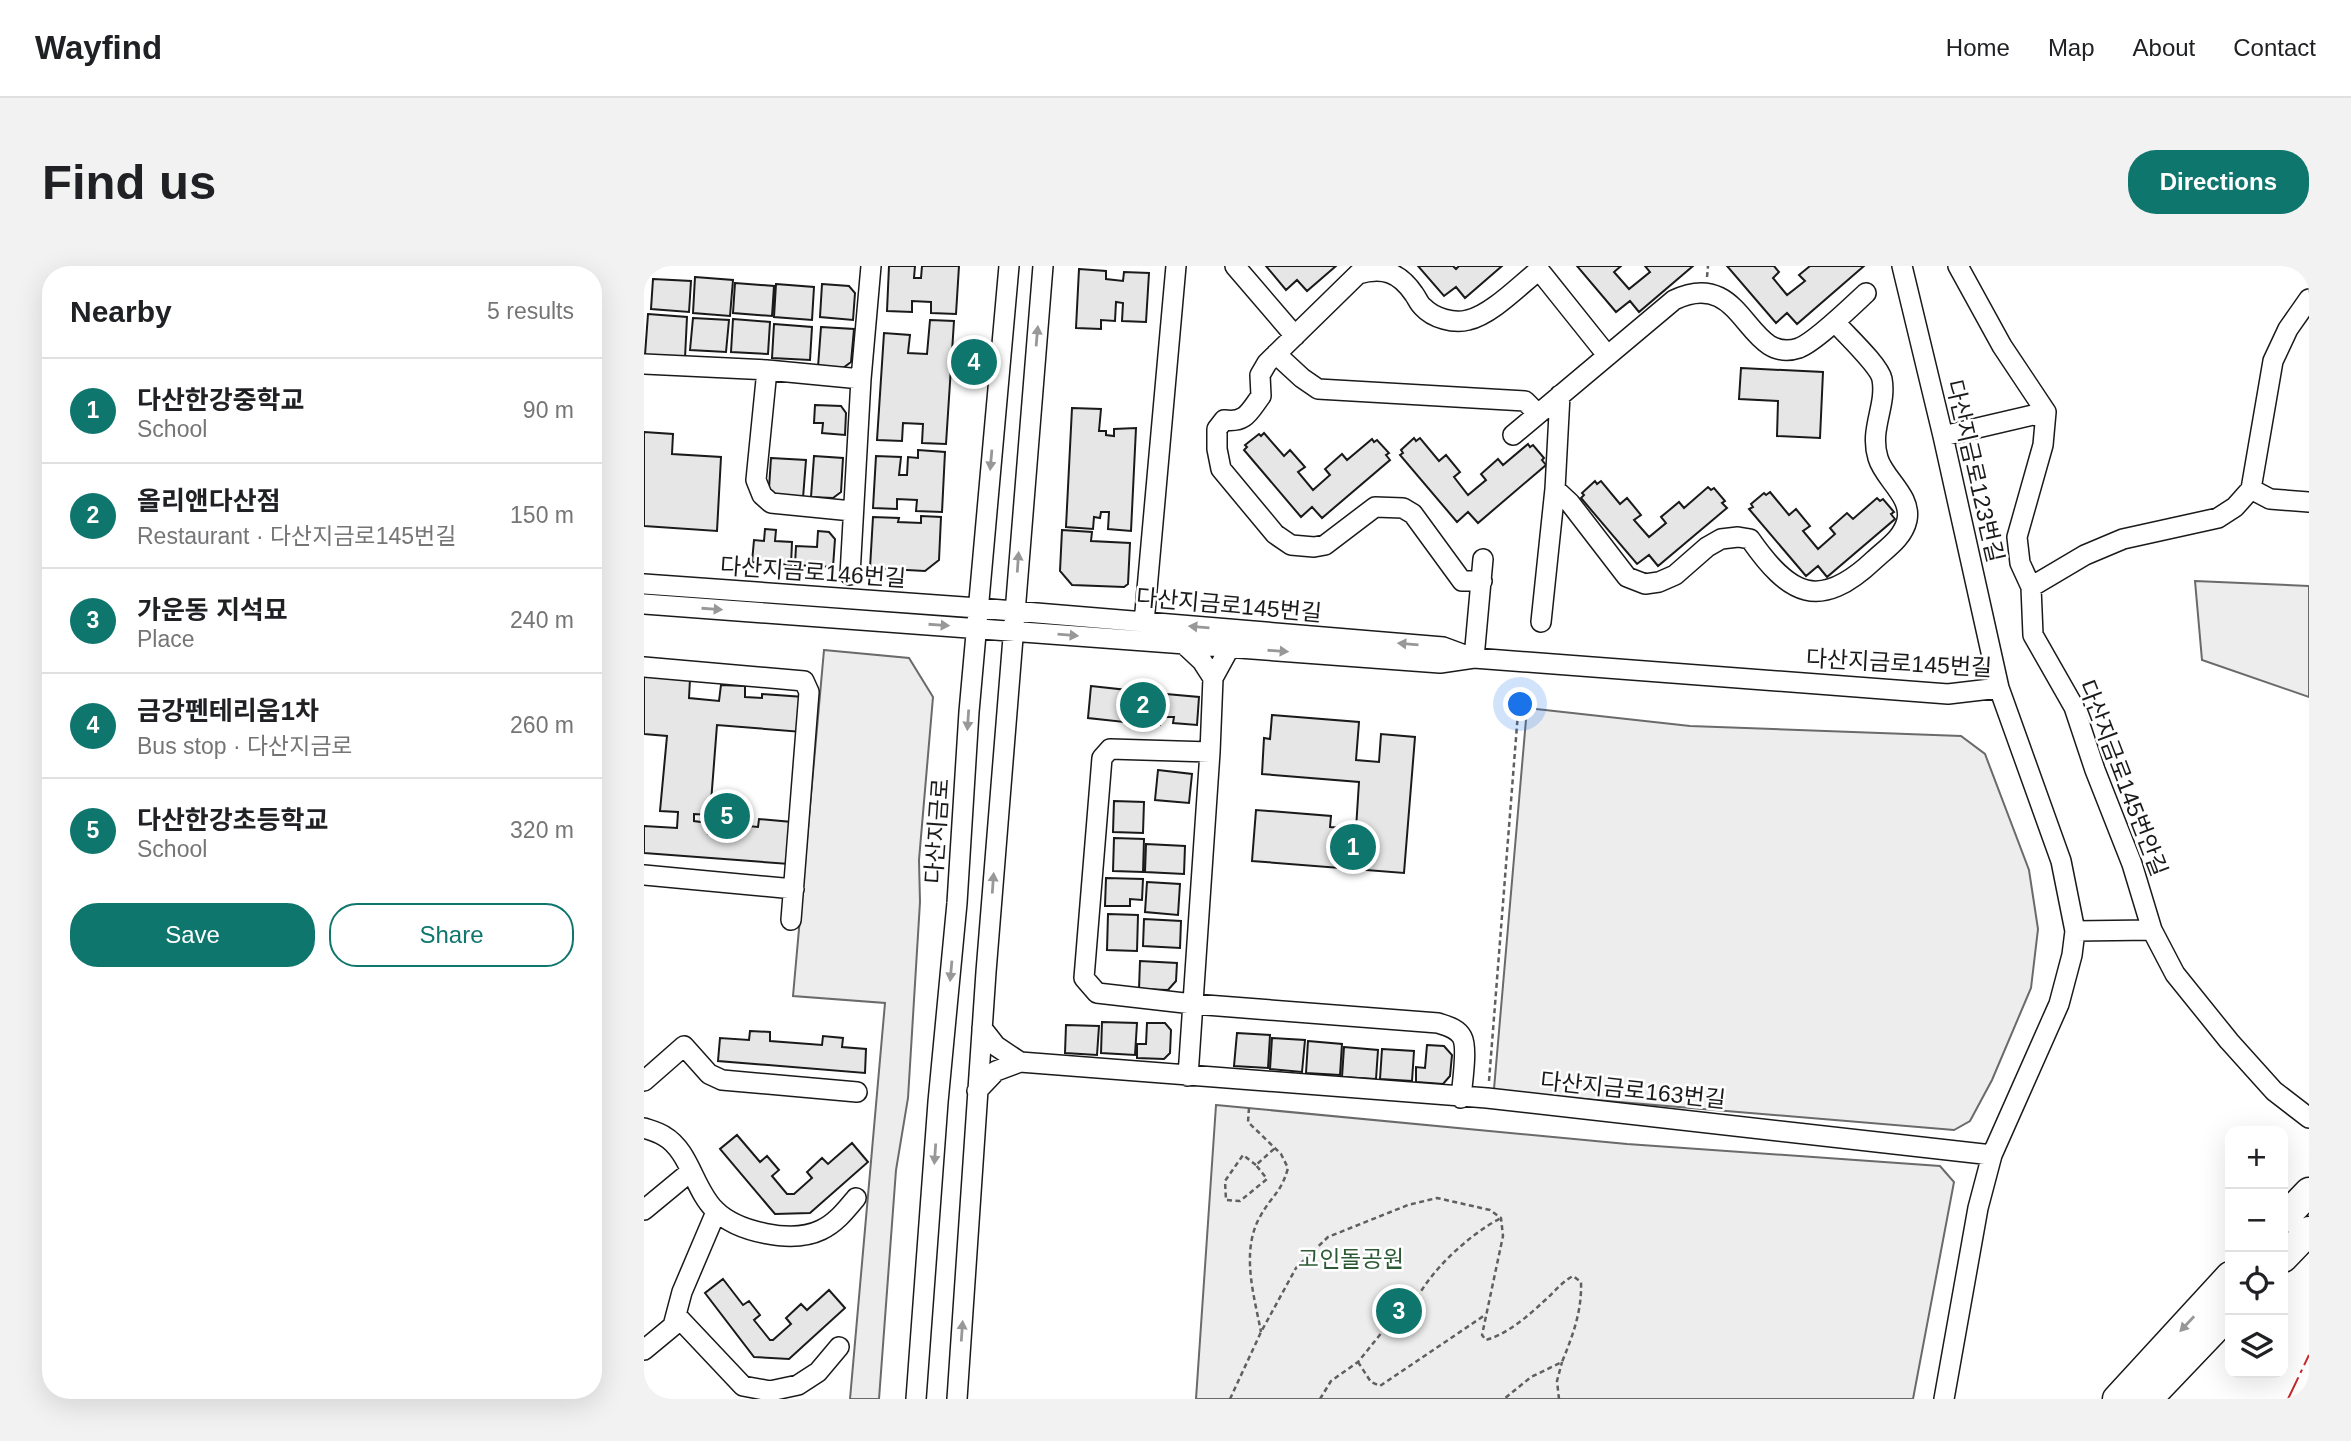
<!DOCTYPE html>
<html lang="en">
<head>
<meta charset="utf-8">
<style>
  body { margin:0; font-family:Helvetica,"Noto Sans KR",sans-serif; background:#f2f2f2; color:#202124 }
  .controls { position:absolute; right:21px; bottom:21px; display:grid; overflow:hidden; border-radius:14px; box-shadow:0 7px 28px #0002 }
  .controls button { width:63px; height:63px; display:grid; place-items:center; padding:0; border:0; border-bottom:2px solid #e0e0e0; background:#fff; color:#202124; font:35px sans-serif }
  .you { position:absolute; left:877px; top:439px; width:24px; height:24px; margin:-18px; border:5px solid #fff; border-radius:50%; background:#1a73e8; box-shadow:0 0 0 10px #1a73e833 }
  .badge { display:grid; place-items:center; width:46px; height:46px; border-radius:50%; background:#0f766e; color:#fff; font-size:23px; font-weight:700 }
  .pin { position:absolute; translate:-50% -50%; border:4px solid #fff; box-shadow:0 2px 7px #0006 }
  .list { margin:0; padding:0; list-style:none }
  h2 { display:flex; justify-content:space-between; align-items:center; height:91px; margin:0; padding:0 28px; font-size:30px }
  h2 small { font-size:23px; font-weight:400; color:#757577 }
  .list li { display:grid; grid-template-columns:46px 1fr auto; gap:21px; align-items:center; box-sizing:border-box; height:105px; padding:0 28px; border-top:2px solid #e0e0e0 }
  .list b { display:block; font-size:26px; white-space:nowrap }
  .list p { margin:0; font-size:23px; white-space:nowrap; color:#757577 }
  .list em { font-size:23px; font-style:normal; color:#757577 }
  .actions { display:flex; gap:14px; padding:21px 28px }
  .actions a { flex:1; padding:16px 0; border:2px solid #0f766e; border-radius:28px; text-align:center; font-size:24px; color:#0f766e }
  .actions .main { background:#0f766e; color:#fff }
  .icon { flex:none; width:38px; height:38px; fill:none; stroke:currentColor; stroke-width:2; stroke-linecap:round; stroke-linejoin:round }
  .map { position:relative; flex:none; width:1665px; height:1133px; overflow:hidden; border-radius:28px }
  header { display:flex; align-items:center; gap:42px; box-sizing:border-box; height:98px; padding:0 35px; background:#fff; border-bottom:2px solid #e0e0e0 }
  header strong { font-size:33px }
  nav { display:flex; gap:38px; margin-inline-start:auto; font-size:24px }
  .intro { display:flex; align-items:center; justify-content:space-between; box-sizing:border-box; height:168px; padding:0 42px }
  h1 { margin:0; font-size:49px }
  .button { padding:18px 32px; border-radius:28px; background:#0f766e; color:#fff; font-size:24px; font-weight:700 }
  main { display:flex; gap:42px; padding:0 42px }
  aside { flex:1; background:#fff; border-radius:28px; box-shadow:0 7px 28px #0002 }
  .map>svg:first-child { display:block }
  .green { fill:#ededed; stroke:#6a6a6a; stroke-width:2 }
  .building { fill:#e6e6e6; stroke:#1a1a1a; stroke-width:2 }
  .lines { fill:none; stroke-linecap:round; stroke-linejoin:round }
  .minor-casing { stroke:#1a1a1a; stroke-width:22 }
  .highway-casing { stroke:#1a1a1a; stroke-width:31 }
  .path { stroke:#5f5f5f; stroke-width:2.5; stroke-dasharray:5 3.5; stroke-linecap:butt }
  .minor { stroke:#fff; stroke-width:19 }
  .highway { stroke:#fff; stroke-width:28 }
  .power { stroke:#c62828; stroke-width:2; stroke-dasharray:24 5 3.5 5; stroke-linecap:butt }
  .oneway { fill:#989898 }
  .labels { text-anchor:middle; stroke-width:5; stroke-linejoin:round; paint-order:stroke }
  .street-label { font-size:23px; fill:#1a1a1a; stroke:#fff }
  .park-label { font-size:23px; fill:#2b5a34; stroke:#fff }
</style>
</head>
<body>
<header>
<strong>Wayfind</strong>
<nav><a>Home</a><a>Map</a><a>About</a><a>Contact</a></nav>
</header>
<div class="intro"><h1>Find us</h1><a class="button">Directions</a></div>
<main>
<aside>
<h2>Nearby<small>5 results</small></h2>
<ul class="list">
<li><span class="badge">1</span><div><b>다산한강중학교</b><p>School</p></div><em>90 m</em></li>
<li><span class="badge">2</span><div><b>올리앤다산점</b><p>Restaurant · 다산지금로145번길</p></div><em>150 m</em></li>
<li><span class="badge">3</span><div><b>가운동 지석묘</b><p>Place</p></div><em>240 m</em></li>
<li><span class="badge">4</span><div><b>금강펜테리움1차</b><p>Bus stop · 다산지금로</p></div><em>260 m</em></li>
<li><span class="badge">5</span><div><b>다산한강초등학교</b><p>School</p></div><em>320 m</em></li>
</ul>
<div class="actions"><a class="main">Save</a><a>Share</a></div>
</aside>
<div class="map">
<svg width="1665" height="1133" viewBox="0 0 1665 1133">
  <rect width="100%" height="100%" fill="#fff"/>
  <path class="green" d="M1551 315 1665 320V431L1558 394Z
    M180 384 265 392 289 431 275 594 276 636 264 832 252 904 235 1133H206L241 737 149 730Z
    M883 442 1046 460 1317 470 1341 488 1385 604 1394 663 1387 722 1348 814 1326 855 1310 864 856 826 850 823Z
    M572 839 983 878 1296 900 1310 916 1269 1133H552Z"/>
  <path class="building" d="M245 0H271L270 12H277L278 0H315L312 48 287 47V36L268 35V46L243 45Z
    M622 0H692L663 25 653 14 642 24Z
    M774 0H809L812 3 815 0H858L821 32 812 21 800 30Z
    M933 0H977L970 6 985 23 1006 6 1001 0H1049L995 46 986 35 972 46Z
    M1083 0H1130L1135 6 1129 12 1143 29 1161 15 1155 9 1166 0H1220L1153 58 1143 47 1132 57Z
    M435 3 462 5V13L479 15 480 6 505 7 502 56 478 55 479 37 472 36 471 55 457 54V63L432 62Z
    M51 11 89 14 86 50 49 47Z
    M9 13 47 15 45 46 7 43Z
    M91 17 130 20 128 50 89 47Z
    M132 18 170 21 168 54 130 51Z
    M178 18 205 20 211 27 209 54 176 51Z
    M4 48 43 51 41 92 1 89Z
    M49 52 85 54 82 86 46 84Z
    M89 53 126 56 124 88 87 86Z
    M286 54 310 55 302 178 278 177 279 158 259 157 258 175 233 174 240 67 266 69 264 87 283 88Z
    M130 58 168 61 166 94 128 92Z
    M177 61 210 63 207 96 199 102 174 101Z
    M1097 102 1179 106 1176 172 1133 170 1134 135 1095 133Z
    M171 139 197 140 202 147 201 169 178 167 179 157H170Z
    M428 142 457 143 455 165H462V169L470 170V163L492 162 487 265 464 263 465 246H457L456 252 450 251 449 263 422 261Z
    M0 166 29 168 28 188 77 191 73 265 0 260Z
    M620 167 640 190 646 184 661 201 654 206 669 224 686 209 681 203 698 188 703 194 728 173 730 176 733 174 745 187 742 189 746 194 678 252 668 241 657 251 600 184 603 181 601 179 615 168 617 170Z
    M770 172 772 175 776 172 795 195 802 189 816 206 810 211 824 229 842 214 837 208 854 193 859 199 884 178 886 181 889 179 900 192 898 194 902 199 834 257 824 246 813 256 756 189 759 187 757 184Z
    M274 184 301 186 298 246 272 245 273 234 253 233V243L229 242 232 190 257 191 255 209H263L264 191 274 192Z
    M170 190 199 192 197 226 189 232 167 231Z
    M127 192 162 194 159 232 131 230 125 222Z
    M951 215 953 218 957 215 976 238 983 232 997 249 990 254 1005 271 1022 257 1017 251 1035 236 1040 242 1064 221 1067 224 1070 222 1081 235 1078 237 1083 242 1014 300 1005 289 993 298 937 232 940 229 938 227Z
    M1126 226 1145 249 1152 243 1166 260 1159 265 1174 283 1191 268 1186 262 1203 247 1209 253 1233 232 1236 235 1239 233 1250 246 1247 248 1251 253 1183 311 1174 300 1162 310 1105 243 1109 241 1107 238 1120 227 1122 229Z
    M277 250 297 251 295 294 281 305 226 302 229 251 255 252 254 256 277 257Z
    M121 263 132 264 131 275 148 276 147 299 108 296 110 274 120 275Z
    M418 264 448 266 447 275 486 277 484 318 480 321 428 319 416 305Z
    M174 265 185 266 191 273 189 301 151 299 152 280 173 281Z
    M0 409 46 413 45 432 75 435 77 419 101 420V431L118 432V428L160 431 158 466 73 459 66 549 50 548V555L65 557 64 568 82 569 83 558 114 561 115 553 148 556 145 598 0 587V560L33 562 34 546 16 545 23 470 0 468Z
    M447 420 483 424 480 456 444 452Z
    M486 424 519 427 516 459 483 456Z
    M522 428 555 431 553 459 529 457 530 451H520Z
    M628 449 715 456 712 494 735 496 737 468 771 471 760 607 608 595 612 544 687 550 686 561 712 563 715 516 618 508 620 472 626 473Z
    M514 504 548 508 545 537 511 534Z
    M470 535 500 536 499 567 469 566Z
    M470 572 500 573 499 606 469 605Z
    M502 578 541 580 540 608 501 606Z
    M462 612 499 613 498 634 486 633V640H461Z
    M503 616 536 618 534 649 501 646Z
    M464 648 494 649 493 685 463 684Z
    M500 653 537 655 536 682 499 680Z
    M496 695 533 697 532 715 524 724 495 723Z
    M458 756 493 757 491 789 457 787Z
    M503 757H521L527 764 526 787 520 793 493 792V778H502Z
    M422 759 455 760 453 789 421 787Z
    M106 765 126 766V775L178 779 179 770 199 772 198 781 222 783 221 807 74 795 76 772 105 774Z
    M593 767 626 769 624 802 590 800Z
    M628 772 661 774 658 806 626 803Z
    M664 775 698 778 696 809 662 807Z
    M783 779 800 780 808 789 806 810 799 818 772 816V801L781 802Z
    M700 781 734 784 732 813 698 811Z
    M738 783 770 785 768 815 736 813Z
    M93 869 116 896 123 890 135 904 128 910 143 928H150L168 912 163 906 178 892 184 898 208 877 224 896 166 947 131 948 76 883Z
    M79 1013 99 1039 105 1035 116 1049 110 1054 126 1074H129L147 1058 142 1052 157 1038 163 1044 185 1024 201 1042 145 1093 110 1091 61 1027Z"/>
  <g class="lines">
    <g class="minor-casing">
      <path id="minor" d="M591 0 651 70
        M1258 0 1299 170 1355 422 1417 595 1431 665 1428 689 1415 738 1348 889
        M1314 0 1358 80 1402 146 1399 179 1373 271 1376 297 1387 321 1389 369 1430 441 1451 504 1488 598 1508 664 1431 665
        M632 88 658 112 674 123 881 135 894 148
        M0 98 123 104 217 113
        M123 104 112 214 118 229 127 237 208 245
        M869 169 1030 34C1101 0 1101 100 1155 82 1171 76 1208 40 1222 27
        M1299 170 1402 146
        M911 223 926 237 983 311 1001 318 1015 316 1031 309 1063 281 1077 273 1094 271 1106 273C1145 329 1175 346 1230 294 1243 282 1259 272 1263 254 1268 230 1240 213 1234 192 1225 163 1243 140 1238 113 1235 99 1201 68 1191 56
        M1607 223 1626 233 1665 236
        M206 309 217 113 227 0
        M838 315H818L769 248 759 242 731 241 681 279 670 281 647 279 631 268 577 203 573 183V163L580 154C602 157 605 146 617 130L616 109 623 97 714 8C739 1 755 6 770 28 773 32 775 38 779 41 789 52 810 58 824 54 847 49 876 19 895 4L963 89
        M0 318 334 342 799 381 826 391
        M1387 321 1441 289 1479 273 1574 252 1591 241 1607 223 1629 95 1644 63 1665 33
        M0 338 796 397 830 392 1304 428 1355 422
        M897 356 911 223 916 129
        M500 357 532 0
        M542 380 558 395 569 412 586 381
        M830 392 839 293
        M0 401 160 415 165 426 147 654
        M566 486 466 483 458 492 440 712 453 727 549 738 794 757C803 760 813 762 818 771 824 782 818 818 817 832
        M0 609 150 623
        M1508 664 1531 708 1585 775 1630 825 1665 852
        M376 796 843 832 1348 889 1334 942 1300 1133
        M544 810 566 486 569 412
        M0 815 40 780 65 808 78 814 213 826
        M333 825 352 805 376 796 352 780 338 762
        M0 862C6 864 14 866 20 870 46 885 50 924 71 944 93 966 148 978 177 964 192 957 202 944 212 932
        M0 944 46 906
        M32 1049 99 1120 126 1125 154 1119 174 1106 195 1081
        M0 1084 29 1060 38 1026 72 946
        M272 1133 294 836 313 637 325 446 365 0
        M313 1133 342 706 399 0"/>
    </g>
    <g class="highway-casing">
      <path id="highway" d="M1639 953 1665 926
        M1639 992 1665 965
        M1473 1133 1586 1010
        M1504 1133 1586 1047"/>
    </g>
    <path class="path" d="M1063 11 1064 0
      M845 815 876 421
      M605 842 604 856 637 888 644 902C637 927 629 928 617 949 596 984 610 1029 617 1066
      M612 899 599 889 581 915 582 934 596 935 623 913 612 899 631 882
      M714 1096 727 1116 736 1120 841 1049
      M586 1133 617 1066 652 1002 684 971 764 939 793 932 846 944 857 952 859 970 838 1069 842 1074C863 1068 883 1051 899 1036 910 1027 916 1017 929 1010L937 1016C938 1045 929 1069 918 1096L887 1111 860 1133
      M676 1133 687 1115 714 1096 739 1065 764 1053C775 1014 822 970 857 952
      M915 1133 913 1115 918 1096"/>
    <use href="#minor" class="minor"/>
    <use href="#highway" class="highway"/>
    <path class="power" d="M1644 1133 1665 1089"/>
  </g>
  <defs><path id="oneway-solid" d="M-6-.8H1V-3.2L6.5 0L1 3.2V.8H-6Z" transform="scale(1.75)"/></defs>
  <g class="oneway">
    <use href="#oneway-solid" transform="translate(393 70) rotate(-85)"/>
    <use href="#oneway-solid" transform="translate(347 194) rotate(95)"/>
    <use href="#oneway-solid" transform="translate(374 296) rotate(-86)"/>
    <use href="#oneway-solid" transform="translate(68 343) rotate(4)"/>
    <use href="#oneway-solid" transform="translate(295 359) rotate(4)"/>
    <use href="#oneway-solid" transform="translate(555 361) rotate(-175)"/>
    <use href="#oneway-solid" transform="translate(424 369) rotate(5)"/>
    <use href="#oneway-solid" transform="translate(764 378) rotate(-175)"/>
    <use href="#oneway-solid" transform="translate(634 385) rotate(4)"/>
    <use href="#oneway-solid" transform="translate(324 454) rotate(94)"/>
    <use href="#oneway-solid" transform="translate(349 617) rotate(-86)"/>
    <use href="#oneway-solid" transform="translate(307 705) rotate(95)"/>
    <use href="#oneway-solid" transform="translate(291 888) rotate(94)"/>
    <use href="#oneway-solid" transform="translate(1543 1058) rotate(133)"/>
    <use href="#oneway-solid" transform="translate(318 1065) rotate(-86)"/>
  </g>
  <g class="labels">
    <g class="street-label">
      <text transform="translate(1331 205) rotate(77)" y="8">다산지금로123번길</text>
      <text transform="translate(169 306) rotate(4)" y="8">다산지금로146번길</text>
      <text transform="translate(585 339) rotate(5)" y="8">다산지금로145번길</text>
      <text transform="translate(1255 397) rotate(3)" y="8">다산지금로145번길</text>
      <text transform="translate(1479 512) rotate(69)" y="8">다산지금로145번안길</text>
      <text transform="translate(293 565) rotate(-86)" y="8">다산지금로</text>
      <text transform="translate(989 824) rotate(6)" y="8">다산지금로163번길</text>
    </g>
    <g class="park-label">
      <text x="707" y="1001">고인돌공원</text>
    </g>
  </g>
</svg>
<div class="controls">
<button>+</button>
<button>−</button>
<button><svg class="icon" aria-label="locate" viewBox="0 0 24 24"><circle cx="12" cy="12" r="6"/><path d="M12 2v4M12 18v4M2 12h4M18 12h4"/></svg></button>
<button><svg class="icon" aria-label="layers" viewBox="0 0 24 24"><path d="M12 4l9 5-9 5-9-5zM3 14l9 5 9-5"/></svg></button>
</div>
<div class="you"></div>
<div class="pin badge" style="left:709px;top:581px">1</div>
<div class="pin badge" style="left:499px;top:439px">2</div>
<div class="pin badge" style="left:755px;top:1045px">3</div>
<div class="pin badge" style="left:330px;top:96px">4</div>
<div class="pin badge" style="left:83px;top:550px">5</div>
</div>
</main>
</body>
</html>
